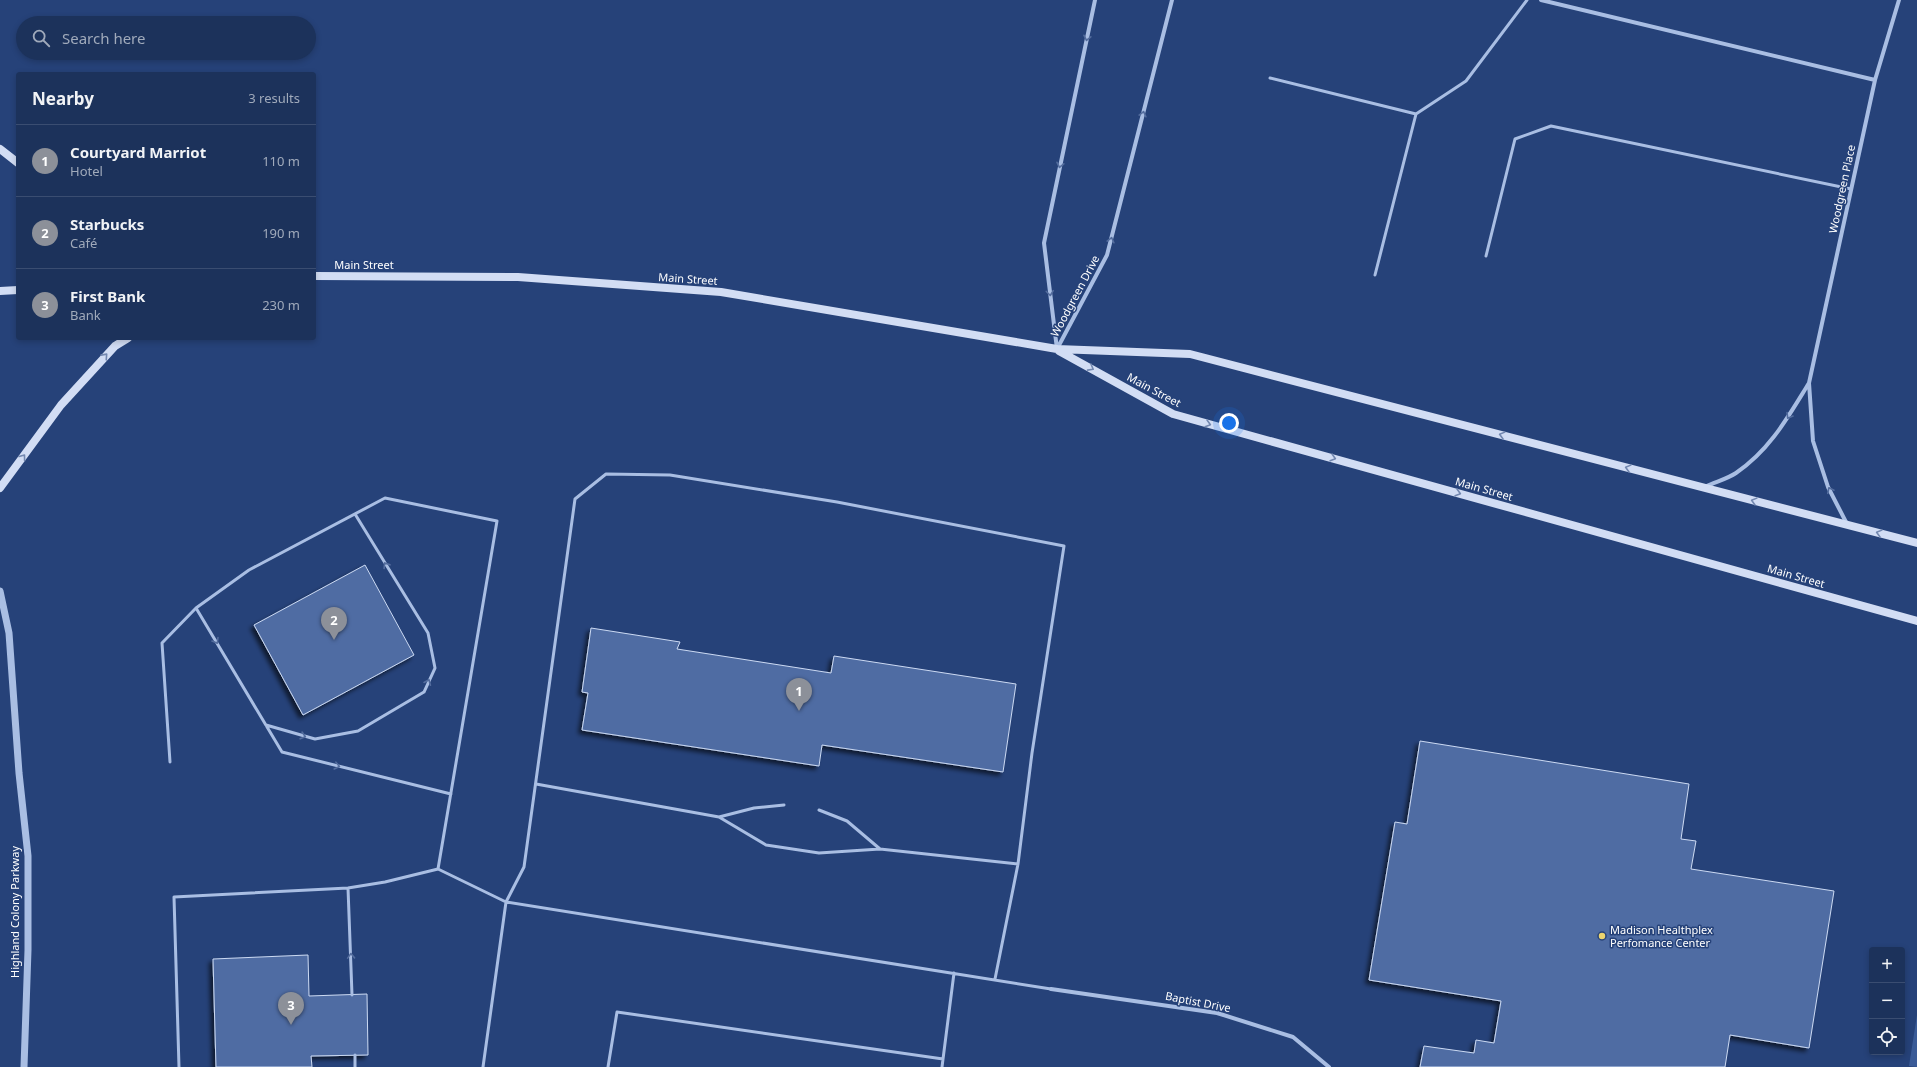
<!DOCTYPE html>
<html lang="en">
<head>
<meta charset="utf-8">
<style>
  body { margin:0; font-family:"Noto Sans",sans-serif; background:#293e64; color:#f1f3f6 }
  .controls { position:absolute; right:12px; bottom:12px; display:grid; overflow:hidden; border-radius:4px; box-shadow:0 2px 6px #0003 }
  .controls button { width:36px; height:36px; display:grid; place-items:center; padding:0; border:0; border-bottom:1px solid #3a4d71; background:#1c325b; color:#f1f3f6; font:20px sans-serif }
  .you { position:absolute; left:1229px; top:423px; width:14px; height:14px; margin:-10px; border:3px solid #fff; border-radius:50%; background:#1a73e8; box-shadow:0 0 0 6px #1a73e833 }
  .badge { display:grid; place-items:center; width:26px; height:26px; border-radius:50%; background:#8c9099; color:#fff; font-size:13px; font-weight:700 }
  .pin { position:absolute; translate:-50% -33px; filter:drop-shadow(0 1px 2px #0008) }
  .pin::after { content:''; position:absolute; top:21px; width:14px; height:12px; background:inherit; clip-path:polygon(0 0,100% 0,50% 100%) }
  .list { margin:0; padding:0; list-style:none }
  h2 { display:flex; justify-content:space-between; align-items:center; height:52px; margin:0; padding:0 16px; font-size:17px }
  h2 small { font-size:13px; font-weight:400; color:#a0aabb }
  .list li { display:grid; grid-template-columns:26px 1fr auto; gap:12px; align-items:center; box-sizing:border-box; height:72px; padding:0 16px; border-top:1px solid #3a4d71 }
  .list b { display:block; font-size:15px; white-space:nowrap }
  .list p { margin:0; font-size:13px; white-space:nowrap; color:#a0aabb }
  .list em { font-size:13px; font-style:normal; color:#a0aabb }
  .icon { flex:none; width:22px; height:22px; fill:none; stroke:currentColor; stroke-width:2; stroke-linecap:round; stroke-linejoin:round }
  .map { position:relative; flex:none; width:1917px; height:1067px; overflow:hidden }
  .search { position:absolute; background:#1c325b; box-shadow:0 2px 6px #0003; left:16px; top:16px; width:300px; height:44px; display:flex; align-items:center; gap:10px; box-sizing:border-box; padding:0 14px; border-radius:22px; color:#a0aabb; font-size:15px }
  .panel { position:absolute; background:#1c325b; box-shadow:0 2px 6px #0003; left:16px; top:72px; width:300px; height:268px; border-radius:4px }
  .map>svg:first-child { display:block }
  .green { fill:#3a5b97 }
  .building { fill:#4f6ca3; stroke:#ccdaf3; filter:url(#shadow) }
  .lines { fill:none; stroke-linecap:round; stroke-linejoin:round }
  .service { stroke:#a9bee3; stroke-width:3 }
  .minor { stroke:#a9bee3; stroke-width:4 }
  .tertiary { stroke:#a9bee3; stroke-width:7 }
  .secondary { stroke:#d2ddf4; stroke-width:8 }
  .oneway { stroke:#546d9e }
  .oneway2 { stroke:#7388b0 }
  .poi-dot { fill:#ecd46f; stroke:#264279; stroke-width:1.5 }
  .labels { text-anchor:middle; stroke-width:3; stroke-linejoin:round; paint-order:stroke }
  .street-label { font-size:11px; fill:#fff; stroke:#264279 }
  .poi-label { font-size:11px; fill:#fff; stroke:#264279; text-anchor:start }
</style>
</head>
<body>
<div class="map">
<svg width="1917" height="1067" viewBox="0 0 1917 1067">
  <defs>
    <filter id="shadow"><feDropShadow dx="-3.5" dy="3.5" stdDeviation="2" flood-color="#0009"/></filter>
  </defs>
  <rect width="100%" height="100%" fill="#264279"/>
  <path class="green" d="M1917 1015V1067L1909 1066Z"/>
  <path class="building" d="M365 565 414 655 303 715 254 625Z
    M591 628 680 642 677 649 831 673 834 656 1016 684 1003 772 822 745 819 766 582 730 588 693 582 692Z
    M1420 741 1689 784 1681 839 1696 841 1691 869 1834 891 1809 1048 1730 1035 1725 1067H1420L1424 1046 1474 1053 1476 1040 1494 1043 1501 1001 1369 980 1395 822 1407 824Z
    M308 955 309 996 367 994 368 1055 311 1056 312 1067H216L213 959Z"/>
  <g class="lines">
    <path class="service" d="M1270 78 1416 114
      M1486 256 1515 139 1551 126 1851 189
      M1375 275 1416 114 1466 81 1527 0
      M196 608 282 752 451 794
      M266 725 315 739 358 731 424 692 435 668 428 633 355 514
      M170 762 162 643 196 608 249 570 385 498 497 521 438 869 506 902 524 867 575 499 606 474 670 475 837 502 1064 546 1032 753 1018 864 880 849 819 853 766 845 719 817 536 784
      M819 810 847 821 880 849
      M719 817 754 808 784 805
      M348 888 352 995
      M995 979 1018 864
      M355 1055V1067
      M179 1067 174 897 348 888 385 882 438 869
      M483 1067 506 902 1051 989
      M608 1067 617 1012 943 1059
      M942 1067 954 973"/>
    <path class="minor" d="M1541 0 1875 80
      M1057 349 1107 255 1172 0
      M1057 349 1044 243 1095 0
      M1705 487C1715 482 1727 479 1736 473 1770 450 1788 417 1809 383
      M1847 524 1828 487 1813 441 1809 383 1875 80 1899 0
      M1051 989 1217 1013 1293 1037 1329 1067"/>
    <path class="tertiary" d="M0 591 9 633 19 773 28 856V950L24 1067"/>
    <path class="secondary" d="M0 149 18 163
      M314 276 518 277 721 292 1057 349 1190 354 1917 543
      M0 291 18 290
      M1059 351 1173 414 1917 621
      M0 488 61 405 115 346 128 338"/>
  </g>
  <defs><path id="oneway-chevron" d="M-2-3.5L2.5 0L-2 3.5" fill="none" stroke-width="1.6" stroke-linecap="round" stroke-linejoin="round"/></defs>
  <g class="oneway">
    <use href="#oneway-chevron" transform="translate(1087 38) rotate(102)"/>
    <use href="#oneway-chevron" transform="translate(1143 114) rotate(-76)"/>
    <use href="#oneway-chevron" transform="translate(1060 165) rotate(102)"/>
    <use href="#oneway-chevron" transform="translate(1111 240) rotate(-76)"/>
    <use href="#oneway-chevron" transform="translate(1050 293) rotate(83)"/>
    <use href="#oneway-chevron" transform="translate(1789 416) rotate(121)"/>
    <use href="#oneway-chevron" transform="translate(1830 490) rotate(-116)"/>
    <use href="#oneway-chevron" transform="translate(386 565) rotate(-122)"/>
    <use href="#oneway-chevron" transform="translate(216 641) rotate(59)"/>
    <use href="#oneway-chevron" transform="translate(428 682) rotate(-67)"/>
    <use href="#oneway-chevron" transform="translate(303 736) rotate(16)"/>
    <use href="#oneway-chevron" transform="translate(337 766) rotate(14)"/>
    <use href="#oneway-chevron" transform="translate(351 956) rotate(-92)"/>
  </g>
  <g class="oneway2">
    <use href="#oneway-chevron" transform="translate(105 356) rotate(-48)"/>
    <use href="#oneway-chevron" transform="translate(1091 368) rotate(29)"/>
    <use href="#oneway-chevron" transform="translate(1208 424) rotate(16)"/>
    <use href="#oneway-chevron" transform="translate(1502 435) rotate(-165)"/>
    <use href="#oneway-chevron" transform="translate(23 457) rotate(-53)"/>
    <use href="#oneway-chevron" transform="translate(1333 458) rotate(16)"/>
    <use href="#oneway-chevron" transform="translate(1628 468) rotate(-165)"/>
    <use href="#oneway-chevron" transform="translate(1458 493) rotate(16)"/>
    <use href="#oneway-chevron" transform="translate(1754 501) rotate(-165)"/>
    <use href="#oneway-chevron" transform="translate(1879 533) rotate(-165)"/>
  </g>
  <circle class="poi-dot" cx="1602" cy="936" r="4"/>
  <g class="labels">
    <g class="street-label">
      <text transform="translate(1842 189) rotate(-78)" y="4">Woodgreen Place</text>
      <text x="364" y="269">Main Street</text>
      <text transform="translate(688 279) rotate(4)" y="4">Main Street</text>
      <text transform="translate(1075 296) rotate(-62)" y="4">Woodgreen Drive</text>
      <text transform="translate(1154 390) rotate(28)" y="4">Main Street</text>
      <text transform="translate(1484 489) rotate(16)" y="4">Main Street</text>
      <text transform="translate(1796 576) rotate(16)" y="4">Main Street</text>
      <text transform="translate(15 912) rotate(-90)" y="4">Highland Colony Parkway</text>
      <text transform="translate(1198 1002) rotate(11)" y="4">Baptist Drive</text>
    </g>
    <g class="poi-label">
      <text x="1610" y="934">Madison Healthplex<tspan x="1610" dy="13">Perfomance Center</tspan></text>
    </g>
  </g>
</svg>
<div class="controls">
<button>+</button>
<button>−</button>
<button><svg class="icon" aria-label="locate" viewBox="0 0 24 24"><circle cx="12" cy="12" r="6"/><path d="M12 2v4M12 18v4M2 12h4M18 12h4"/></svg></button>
</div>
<div class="you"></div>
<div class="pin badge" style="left:799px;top:711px">1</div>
<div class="pin badge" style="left:334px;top:640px">2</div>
<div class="pin badge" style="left:291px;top:1025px">3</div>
<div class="search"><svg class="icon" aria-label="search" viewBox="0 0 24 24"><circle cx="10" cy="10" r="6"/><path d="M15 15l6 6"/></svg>Search here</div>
<section class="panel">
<h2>Nearby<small>3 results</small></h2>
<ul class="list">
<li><span class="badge">1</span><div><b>Courtyard Marriot</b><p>Hotel</p></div><em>110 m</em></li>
<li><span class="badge">2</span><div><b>Starbucks</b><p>Café</p></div><em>190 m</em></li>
<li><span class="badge">3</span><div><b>First Bank</b><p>Bank</p></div><em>230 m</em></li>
</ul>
</section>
</div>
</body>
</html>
